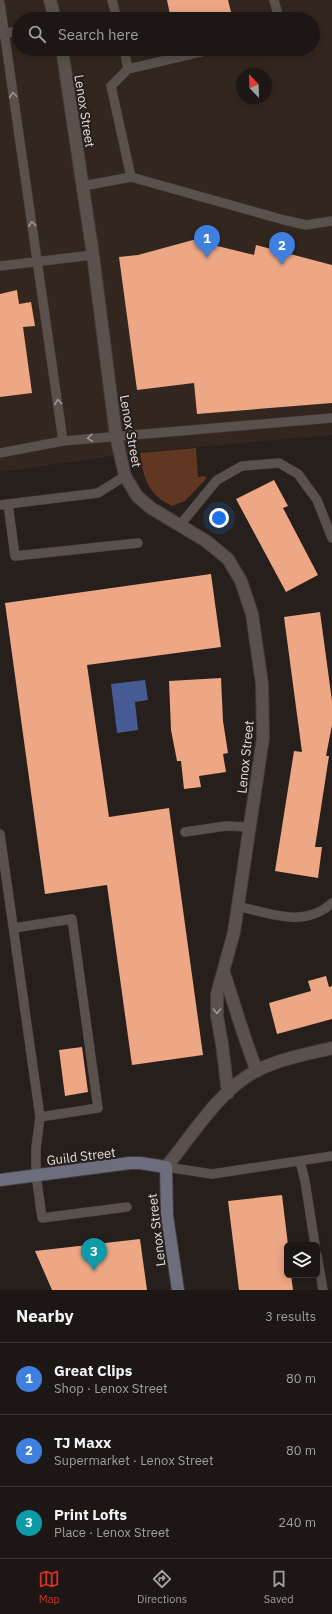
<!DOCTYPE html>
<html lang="en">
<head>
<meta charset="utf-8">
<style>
  body { margin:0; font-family:"IBM Plex Sans",sans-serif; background:#292422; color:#f1f3f6 }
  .controls { position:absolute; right:12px; bottom:12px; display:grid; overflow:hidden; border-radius:6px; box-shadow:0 2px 10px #0003 }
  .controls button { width:36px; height:36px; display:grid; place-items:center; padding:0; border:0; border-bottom:1px solid #3a3634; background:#1c1714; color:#f1f3f6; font:20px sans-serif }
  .compass { position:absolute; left:236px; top:68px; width:36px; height:36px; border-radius:50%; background:#1c1714; box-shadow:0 2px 10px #0003; rotate:337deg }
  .you { position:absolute; left:219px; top:518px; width:14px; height:14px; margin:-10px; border:3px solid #fff; border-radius:50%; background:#1a73e8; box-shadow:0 0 0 6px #1a73e833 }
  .badge { display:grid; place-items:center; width:26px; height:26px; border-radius:50%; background:#d93025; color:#fff; font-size:13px; font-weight:700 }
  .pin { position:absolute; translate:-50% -33px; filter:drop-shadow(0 1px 2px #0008) }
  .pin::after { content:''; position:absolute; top:21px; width:14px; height:12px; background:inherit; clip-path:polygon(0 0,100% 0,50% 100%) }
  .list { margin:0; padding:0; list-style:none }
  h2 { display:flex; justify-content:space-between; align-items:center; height:52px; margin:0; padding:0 16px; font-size:17px }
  h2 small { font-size:13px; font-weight:400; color:#a09fa0 }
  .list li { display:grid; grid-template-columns:26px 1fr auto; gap:12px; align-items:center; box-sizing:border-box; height:72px; padding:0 16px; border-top:1px solid #3a3634 }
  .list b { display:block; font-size:15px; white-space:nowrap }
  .list p { margin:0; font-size:13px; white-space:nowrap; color:#a09fa0 }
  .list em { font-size:13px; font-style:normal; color:#a09fa0 }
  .icon { flex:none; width:22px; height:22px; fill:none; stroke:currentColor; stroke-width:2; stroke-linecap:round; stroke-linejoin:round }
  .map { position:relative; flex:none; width:332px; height:1290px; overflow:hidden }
  .search { position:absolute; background:#1c1714; box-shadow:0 2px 10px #0003; left:12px; right:12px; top:12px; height:44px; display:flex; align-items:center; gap:10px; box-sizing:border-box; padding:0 14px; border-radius:22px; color:#a09fa0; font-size:15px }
  .sheet { height:268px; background:#1c1714 }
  nav { display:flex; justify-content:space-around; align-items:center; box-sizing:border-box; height:56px; border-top:1px solid #3a3634; background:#1c1714; font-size:11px; color:#a09fa0 }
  nav a { display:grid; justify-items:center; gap:2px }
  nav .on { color:#d93025 }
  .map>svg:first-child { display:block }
  .built { fill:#33261f; fill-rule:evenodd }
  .green { fill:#623722 }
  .water { fill:#465b94 }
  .building { fill:#eea785 }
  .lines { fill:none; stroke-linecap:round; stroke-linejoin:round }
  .lane-casing { stroke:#423c39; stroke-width:10 }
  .street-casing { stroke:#423c39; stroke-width:14 }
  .secondary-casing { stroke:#423c39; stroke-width:14 }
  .lane { stroke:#5a514d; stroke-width:9 }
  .street { stroke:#5a514d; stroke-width:12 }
  .secondary { stroke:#6d6e7d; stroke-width:12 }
  .oneway { stroke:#9e9794 }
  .labels { text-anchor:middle; stroke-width:4; stroke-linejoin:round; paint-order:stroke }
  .street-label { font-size:13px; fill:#e2dddb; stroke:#261f1b }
</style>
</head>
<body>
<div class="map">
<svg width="332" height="1290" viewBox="0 0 332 1290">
  <rect width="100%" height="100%" fill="#261f1b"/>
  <path class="built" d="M0 0H332V435L140 452 0 472ZM19 19H313V49H19ZM242 74H266V98H242Z"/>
  <path class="green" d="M196 448 198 477 205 476 206 479 185 501 172 506C148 495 143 477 140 453Z"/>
  <path class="water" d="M145 680 148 700 135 702 138 730 117 733 111 684Z"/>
  <path class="building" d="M167 0H228L232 16 219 19H171Z
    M193 240 254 255 256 245 332 265V403L197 414 194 383 137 390 119 257 138 255Z
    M17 290 19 304 31 302 35 326 23 327 32 393 0 397V294Z
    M274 480 288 506 283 508 318 575 286 592 236 499Z
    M211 574 221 647 87 665 109 817 169 808 203 1055 132 1065 107 885 45 894 5 603Z
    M320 612 332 701V725L326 756H329L315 847H322L318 878 275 871 294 751 302 752 284 617Z
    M221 678 223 721 228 753 223 754 226 772 199 776 201 787 184 789 181 761H177L171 730 169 681Z
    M326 976 329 987 332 986V1019L277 1034 269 1003 311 991 308 981Z
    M82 1047 88 1092 65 1096 59 1050Z
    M282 1195 288 1245 287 1275H291L293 1290H239L228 1201Z
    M140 1239 147 1290H52L35 1251Z"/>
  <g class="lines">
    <g class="lane-casing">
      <path id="lane" d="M112 0 117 19
        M274 0 279 19
        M0 3 63 441
        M0 34 19 31
        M124 49 128 69
        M214 49 128 69 111 86 131 177 284 220 306 225 332 221
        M83 186 131 177
        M0 266 93 255
        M0 453 63 441 332 418
        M8 504 15 556 138 543
        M0 505 98 493 125 476
        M180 525 217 480 242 466 279 463 298 474 317 500 332 538
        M185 832 226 826 250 827
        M0 834 40 1117 36 1148V1175L42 1218 127 1207
        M238 906C270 914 305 928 332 903
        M14 928 72 919 98 1108 40 1117
        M300 1161 305 1181 315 1245
        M166 1167 212 1174 332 1156
        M317 1255 323 1290"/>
    </g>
    <g class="street-casing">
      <path id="street" d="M50 0 55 19
        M62 49 93 255 116 436 125 476 137 496 151 508 206 541 228 559 241 581 252 614 262 684 263 738 234 932 217 994V1016L222 1044 228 1093
        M224 973C235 1006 244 1039 257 1071
        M166 1167C192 1136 219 1090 256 1071 279 1059 307 1054 332 1048"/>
    </g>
    <g class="secondary-casing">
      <path id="secondary" d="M0 1180 130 1163H140L166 1167 167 1216 178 1290"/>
    </g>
    <use href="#lane" class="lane"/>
    <use href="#street" class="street"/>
    <use href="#secondary" class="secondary"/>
  </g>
  <defs><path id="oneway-chevron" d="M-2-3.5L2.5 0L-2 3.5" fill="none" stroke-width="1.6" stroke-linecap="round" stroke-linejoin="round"/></defs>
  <g class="oneway">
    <use href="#oneway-chevron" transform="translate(13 95) rotate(-98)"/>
    <use href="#oneway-chevron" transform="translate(32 224) rotate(-98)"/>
    <use href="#oneway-chevron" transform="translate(58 402) rotate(-98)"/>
    <use href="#oneway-chevron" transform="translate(90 438) rotate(175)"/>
    <use href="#oneway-chevron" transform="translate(217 1011) rotate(90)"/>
  </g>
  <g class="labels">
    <g class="street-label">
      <text transform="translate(85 111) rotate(81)" y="5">Lenox Street</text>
      <text transform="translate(131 431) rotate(80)" y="5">Lenox Street</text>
      <text transform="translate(245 757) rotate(-84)" y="5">Lenox Street</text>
      <text transform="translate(81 1156) rotate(-7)" y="5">Guild Street</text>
      <text transform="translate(156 1230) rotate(-97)" y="5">Lenox Street</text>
    </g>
  </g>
</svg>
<div class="controls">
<button><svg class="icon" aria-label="layers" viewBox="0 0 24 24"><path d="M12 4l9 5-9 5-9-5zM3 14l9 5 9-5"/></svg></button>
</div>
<svg class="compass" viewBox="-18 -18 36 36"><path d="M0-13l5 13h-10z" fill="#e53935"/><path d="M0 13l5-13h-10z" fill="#a09fa0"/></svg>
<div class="you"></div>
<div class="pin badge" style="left:207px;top:258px;background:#3f7fe0">1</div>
<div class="pin badge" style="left:282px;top:265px;background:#3f7fe0">2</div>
<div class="pin badge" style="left:94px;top:1271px;background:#0f9aa8">3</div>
<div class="search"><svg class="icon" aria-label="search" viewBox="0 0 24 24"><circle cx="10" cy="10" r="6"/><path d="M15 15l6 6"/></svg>Search here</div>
</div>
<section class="sheet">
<h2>Nearby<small>3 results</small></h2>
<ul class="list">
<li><span class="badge" style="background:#3f7fe0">1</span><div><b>Great Clips</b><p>Shop · Lenox Street</p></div><em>80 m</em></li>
<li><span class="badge" style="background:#3f7fe0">2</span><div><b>TJ Maxx</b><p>Supermarket · Lenox Street</p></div><em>80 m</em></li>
<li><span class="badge" style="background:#0f9aa8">3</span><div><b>Print Lofts</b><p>Place · Lenox Street</p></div><em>240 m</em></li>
</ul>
</section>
<nav>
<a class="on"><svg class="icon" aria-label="map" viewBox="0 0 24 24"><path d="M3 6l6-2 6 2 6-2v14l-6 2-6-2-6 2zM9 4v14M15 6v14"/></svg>Map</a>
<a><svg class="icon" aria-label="directions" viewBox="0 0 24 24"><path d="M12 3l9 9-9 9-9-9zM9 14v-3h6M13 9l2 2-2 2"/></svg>Directions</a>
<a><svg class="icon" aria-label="saved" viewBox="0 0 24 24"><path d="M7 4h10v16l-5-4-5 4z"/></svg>Saved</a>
</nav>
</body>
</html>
